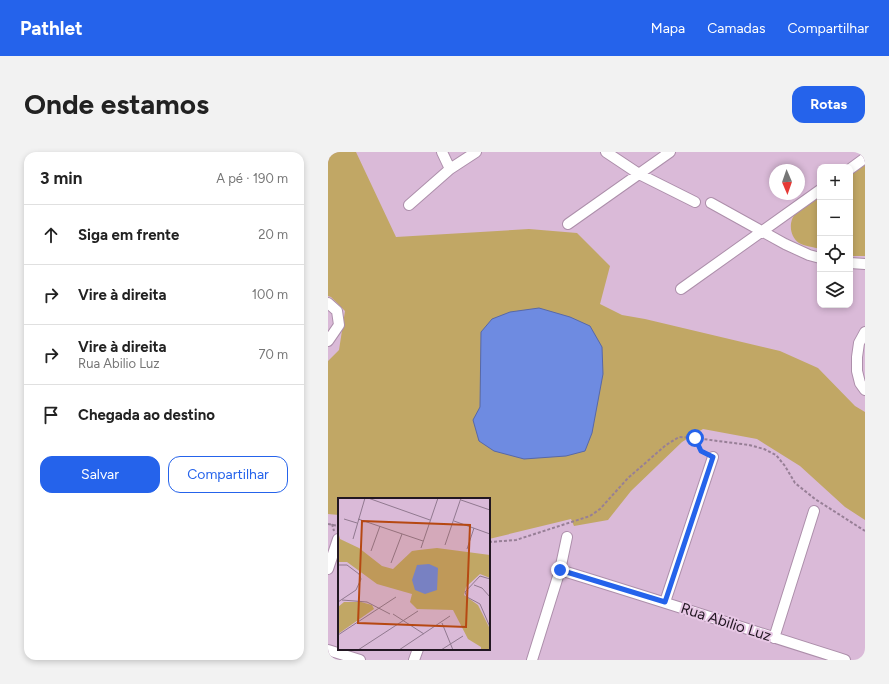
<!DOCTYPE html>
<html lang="pt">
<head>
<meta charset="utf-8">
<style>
  body { margin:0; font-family:Figtree,sans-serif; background:#f2f2f2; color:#222 }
  .controls { position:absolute; right:12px; top:12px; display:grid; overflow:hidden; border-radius:8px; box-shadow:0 2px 6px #0003 }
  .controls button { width:36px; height:36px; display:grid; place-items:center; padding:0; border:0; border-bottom:1px solid #e0e0e0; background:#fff; color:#222; font:20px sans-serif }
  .compass { position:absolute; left:441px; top:12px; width:36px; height:36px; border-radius:50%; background:#fff; box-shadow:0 2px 6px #0003; rotate:178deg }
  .stop { position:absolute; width:12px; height:12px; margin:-9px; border:3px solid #2563eb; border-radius:50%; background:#fff }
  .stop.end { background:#2563eb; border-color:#fff; box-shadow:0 1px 4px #0008 }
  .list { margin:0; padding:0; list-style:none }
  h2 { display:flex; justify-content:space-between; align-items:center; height:52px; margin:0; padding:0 16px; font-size:17px }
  h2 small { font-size:13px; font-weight:400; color:#767676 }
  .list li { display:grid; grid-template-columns:26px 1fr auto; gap:12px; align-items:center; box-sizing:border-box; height:60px; padding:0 16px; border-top:1px solid #e0e0e0 }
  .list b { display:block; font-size:15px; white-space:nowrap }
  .list p { margin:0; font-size:13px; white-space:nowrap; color:#767676 }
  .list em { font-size:13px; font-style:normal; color:#767676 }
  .actions { display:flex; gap:8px; padding:12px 16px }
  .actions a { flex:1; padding:9px 0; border:1px solid #2563eb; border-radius:12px; text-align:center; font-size:14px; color:#2563eb }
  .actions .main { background:#2563eb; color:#fff }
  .icon { flex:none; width:22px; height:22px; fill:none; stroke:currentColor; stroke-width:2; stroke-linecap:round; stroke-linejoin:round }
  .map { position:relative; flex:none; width:537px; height:508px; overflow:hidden; border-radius:12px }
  header { display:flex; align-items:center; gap:24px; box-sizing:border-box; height:56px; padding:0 20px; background:#2563eb; color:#fff }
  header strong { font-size:19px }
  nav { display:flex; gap:22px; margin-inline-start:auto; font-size:14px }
  .intro { display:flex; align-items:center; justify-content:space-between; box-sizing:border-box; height:96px; padding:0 24px }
  h1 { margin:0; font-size:28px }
  .button { padding:10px 18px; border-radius:12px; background:#2563eb; color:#fff; font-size:14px; font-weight:700 }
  main { display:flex; gap:24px; padding:0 24px }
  aside { flex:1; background:#fff; border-radius:12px; box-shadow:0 2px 6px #0003 }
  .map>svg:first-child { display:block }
  .green { fill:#c1a765 }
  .water { fill:#6e8be1; stroke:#5768a8 }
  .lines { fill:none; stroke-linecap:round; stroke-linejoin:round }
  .street-casing { stroke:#ad8fab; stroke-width:12 }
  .path { stroke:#977f96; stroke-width:2; stroke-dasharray:3 2; stroke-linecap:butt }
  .street { stroke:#fff; stroke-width:10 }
  .route { stroke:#2563eb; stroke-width:5 }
  .labels { text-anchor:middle; stroke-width:4; stroke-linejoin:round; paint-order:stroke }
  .street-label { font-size:15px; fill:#221722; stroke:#e7c7e5 }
  .inset-road { fill:none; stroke:#90798f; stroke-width:1 }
  .view { fill:#b64812; fill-opacity:0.15; stroke:#b64812; stroke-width:2 }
  .inset-edge { fill:none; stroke:#221722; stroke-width:2 }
</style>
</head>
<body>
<header>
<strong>Pathlet</strong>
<nav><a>Mapa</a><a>Camadas</a><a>Compartilhar</a></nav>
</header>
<div class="intro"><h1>Onde estamos</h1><a class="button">Rotas</a></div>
<main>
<aside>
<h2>3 min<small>A pé · 190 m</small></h2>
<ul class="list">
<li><svg class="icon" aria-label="ahead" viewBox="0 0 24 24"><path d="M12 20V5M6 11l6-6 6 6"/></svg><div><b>Siga em frente</b></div><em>20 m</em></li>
<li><svg class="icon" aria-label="right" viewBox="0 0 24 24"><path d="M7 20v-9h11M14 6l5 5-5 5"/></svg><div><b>Vire à direita</b></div><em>100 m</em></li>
<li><svg class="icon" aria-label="right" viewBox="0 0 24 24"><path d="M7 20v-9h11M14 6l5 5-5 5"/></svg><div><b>Vire à direita</b><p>Rua Abilio Luz</p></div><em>70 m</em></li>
<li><svg class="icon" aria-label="arrive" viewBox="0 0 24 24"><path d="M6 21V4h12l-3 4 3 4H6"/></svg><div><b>Chegada ao destino</b></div></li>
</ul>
<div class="actions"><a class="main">Salvar</a><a>Compartilhar</a></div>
</aside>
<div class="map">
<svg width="537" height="508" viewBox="0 0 537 508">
  <rect width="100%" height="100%" fill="#dabad8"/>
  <path class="green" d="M0 0H28L68 85 201 77 249 81 282 114 272 152 294 163 317 167 452 199 490 216 527 254 537 260V368L517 355 472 314 429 287 375 277 354 290 303 339 280 368 246 374 243 367 161 387V347H11V363L0 362V209L11 198 17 159 3 145 0 144Z
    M537 13V104H522V23Z
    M492 44V97C486 95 476 94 471 91 461 84 460 68 469 60 476 54 484 50 492 44Z"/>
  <path class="water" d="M211 156 242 165 262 174 274 195 275 222 264 281 257 299 238 304 196 307 166 299 151 289 145 268 152 255 153 180 164 167 182 160Z"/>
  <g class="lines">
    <g class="street-casing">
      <path id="street" d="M114 0 122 17
        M278 0 311 22 367 50
        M522 17 537 6
        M383 51 457 92 481 103 492 106
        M81 53 122 17 148 0
        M240 72 342 0
        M522 111 537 112
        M353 137 492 38
        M0 151 9 159 11 173 0 189
        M537 180 531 191 529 205V219L532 231 537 238
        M0 417 10 387
        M232 418C327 447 422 478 517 508
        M337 450 385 305
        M446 486 486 359
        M0 498 32 508
        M86 508 90 497
        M204 508 232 418 239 385"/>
    </g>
    <path class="path" d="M367 286 373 299 377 301
      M0 372 11 374
      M4 372 6 379
      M161 390 188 388 262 364 272 357 300 326 338 293 351 285 367 286 421 293 436 297 448 303 457 314 467 331 487 347 537 379"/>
    <use href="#street" class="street"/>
  </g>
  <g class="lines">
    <path class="route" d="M232 418 337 450 385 305 373 299 367 286"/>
  </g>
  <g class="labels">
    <g class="street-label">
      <text transform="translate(398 470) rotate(18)" y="5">Rua Abilio Luz</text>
    </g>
  </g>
  <g transform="translate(10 346)">
    <rect width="152" height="152" fill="#dabad8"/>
    <path d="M0 33 2 41 21 50 44 68 55 71 74 53 81 52 99 50 152 57V80L142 76 128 89 126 97 140 107 152 131V152H143V149L130 141 115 112 79 111 72 104 74 96 39 86 9 64H0ZM6 104H23L34 107 36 111 0 136V109Z" fill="#c1a765"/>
    <path d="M91 66 100 70 99 92 87 96 77 92 74 82 79 67Z" fill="#6e8be1"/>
    <path class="inset-road" d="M30 0 92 22M123 2 152 12M6 21 19 25M20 21 85 43M116 23 152 36M15 41 27 0M107 47 123 0M83 50 100 0M129 51 136 30M33 53 42 28M53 65 64 36M0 67H9L21 76 23 81 18 92 0 104M152 81 142 78 127 94 129 99 142 106 152 129M136 87 144 90 152 99M4 102 29 104 52 116M55 116 86 136M104 125 115 152M0 137 58 99M20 152 80 113M61 152 112 118M103 152 125 138"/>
    <path class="view" d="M24 23 132 27 128 129 20 125Z"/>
    <rect width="152" height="152" class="inset-edge"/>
  </g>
</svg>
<div class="controls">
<button>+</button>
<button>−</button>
<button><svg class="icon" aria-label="locate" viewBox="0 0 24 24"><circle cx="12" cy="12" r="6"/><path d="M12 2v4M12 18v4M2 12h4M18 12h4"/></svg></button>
<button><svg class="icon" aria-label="layers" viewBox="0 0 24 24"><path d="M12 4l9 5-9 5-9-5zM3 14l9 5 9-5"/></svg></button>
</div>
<svg class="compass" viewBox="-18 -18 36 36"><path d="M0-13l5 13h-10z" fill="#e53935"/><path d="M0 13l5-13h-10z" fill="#767676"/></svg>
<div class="stop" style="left:367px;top:286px"></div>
<div class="stop end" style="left:232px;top:418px"></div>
</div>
</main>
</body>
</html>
